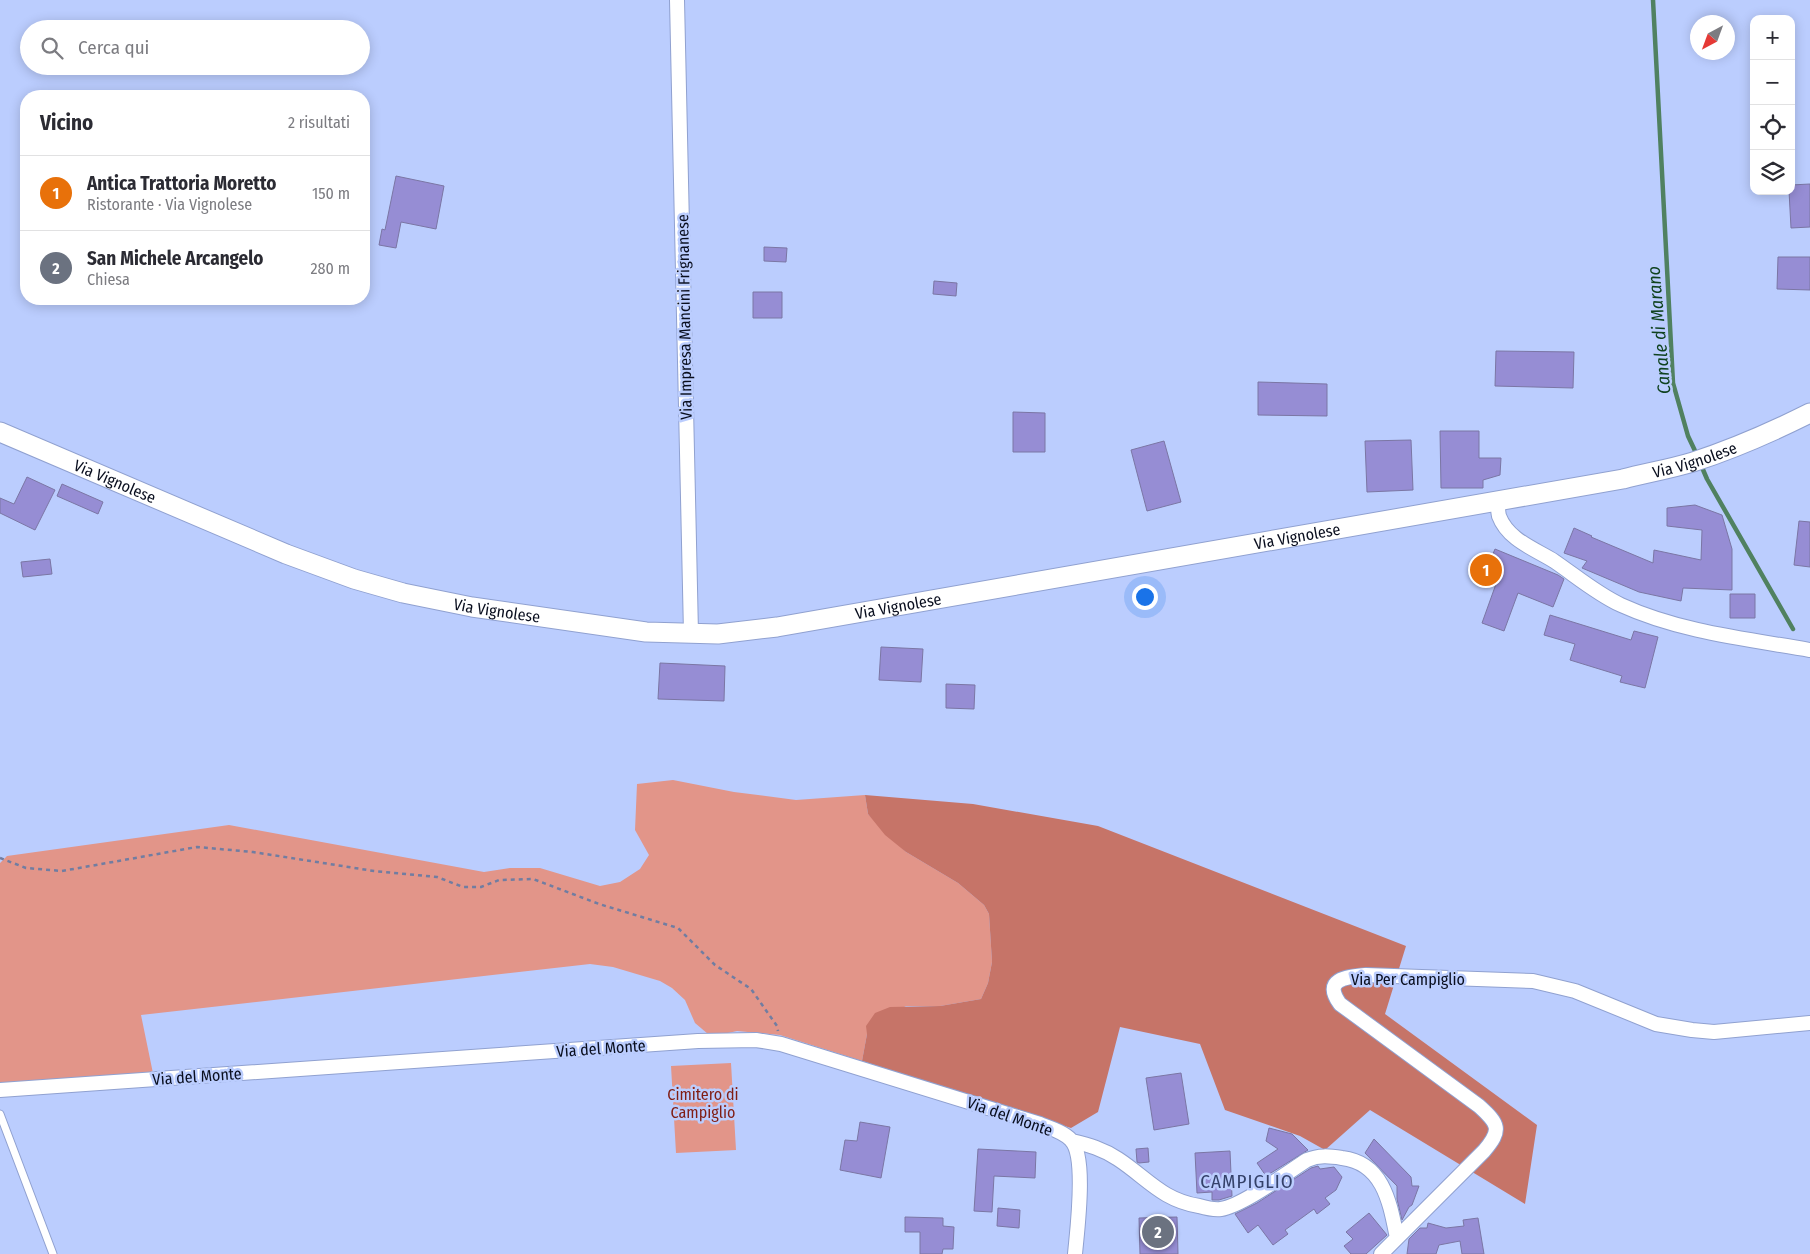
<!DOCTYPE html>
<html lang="it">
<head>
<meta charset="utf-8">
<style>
  body { margin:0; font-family:"Fira Sans Condensed",sans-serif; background:#f2f2f3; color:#2b2b33 }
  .controls { position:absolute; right:15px; top:15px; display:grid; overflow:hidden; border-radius:10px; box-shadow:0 2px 12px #0003 }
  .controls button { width:45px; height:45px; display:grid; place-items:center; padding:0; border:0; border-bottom:1px solid #e1e1e2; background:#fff; color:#2b2b33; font:25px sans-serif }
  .compass { position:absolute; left:1690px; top:15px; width:45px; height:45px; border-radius:50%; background:#fff; box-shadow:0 2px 12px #0003; rotate:221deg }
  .you { position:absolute; left:1144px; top:596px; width:18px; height:18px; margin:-12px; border:4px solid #fff; border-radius:50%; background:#1a73e8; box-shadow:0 0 0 8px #1a73e833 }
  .badge { display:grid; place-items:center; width:32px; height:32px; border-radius:50%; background:#8c6f12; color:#fff; font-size:16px; font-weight:700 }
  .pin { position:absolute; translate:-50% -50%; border:2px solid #fff; box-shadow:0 1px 5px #0006 }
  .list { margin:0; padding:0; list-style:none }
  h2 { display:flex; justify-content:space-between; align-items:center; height:65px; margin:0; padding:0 20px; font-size:21px }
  h2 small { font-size:16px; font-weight:400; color:#7c7c81 }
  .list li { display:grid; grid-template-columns:32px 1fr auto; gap:15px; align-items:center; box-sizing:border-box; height:75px; padding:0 20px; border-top:1px solid #e1e1e2 }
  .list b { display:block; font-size:19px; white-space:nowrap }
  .list p { margin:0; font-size:16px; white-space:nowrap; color:#7c7c81 }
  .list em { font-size:16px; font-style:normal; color:#7c7c81 }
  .icon { flex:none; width:28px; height:28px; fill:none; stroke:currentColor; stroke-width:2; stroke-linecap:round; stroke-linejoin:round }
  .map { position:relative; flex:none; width:1810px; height:1254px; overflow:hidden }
  .search { position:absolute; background:#fff; box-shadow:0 2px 12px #0003; left:20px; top:20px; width:350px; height:55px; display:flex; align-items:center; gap:12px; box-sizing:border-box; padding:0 18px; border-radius:28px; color:#7c7c81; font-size:19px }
  .panel { position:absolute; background:#fff; box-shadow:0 2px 12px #0003; left:20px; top:90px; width:350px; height:215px; border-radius:20px }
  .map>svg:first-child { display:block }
  .green { fill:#e29589 }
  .forest { fill:#c67468 }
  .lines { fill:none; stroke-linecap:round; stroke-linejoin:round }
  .stream { stroke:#508160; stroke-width:4.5 }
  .building { fill:#968dd4; stroke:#7b76a4 }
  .service-casing { stroke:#90a1d0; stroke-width:9 }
  .minor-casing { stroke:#90a1d0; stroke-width:16 }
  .secondary-casing { stroke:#90a1d0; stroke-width:21 }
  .path { stroke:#717da1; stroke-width:2.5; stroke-dasharray:4 4; stroke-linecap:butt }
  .service { stroke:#fff; stroke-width:7 }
  .minor { stroke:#fff; stroke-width:14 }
  .secondary { stroke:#fff; stroke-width:19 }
  .labels { text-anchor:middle; stroke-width:5; stroke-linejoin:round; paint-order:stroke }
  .street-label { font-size:16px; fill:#090e1e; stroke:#bbcdfe }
  .park-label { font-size:16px; fill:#801d14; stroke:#bbcdfe }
  .water-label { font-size:18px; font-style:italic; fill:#0f421f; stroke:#bbcdfe }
  .quarter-label { font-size:19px; letter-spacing:1px; fill:#344169; stroke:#bbcdfe }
</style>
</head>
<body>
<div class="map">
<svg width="1810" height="1254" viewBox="0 0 1810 1254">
  <rect width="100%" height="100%" fill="#bbcdfe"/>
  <path class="green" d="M673 780 734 792 796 800 865 795 868 814 906 852 958 883 984 905 989 914 992 962 988 983 981 999 940 1006H906L867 1026V1034L862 1061 780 1035 737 1031 719 1035 708 1034 695 1023 685 1000 672 988 660 981 613 967 590 964 141 1015 155 1083 0 1090V863L7 856 229 825 484 872 510 868H540L600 886 620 882 640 869 649 855 635 830 637 784Z
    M731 1063 736 1150 676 1153 671 1066Z"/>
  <path class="forest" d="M865 795 973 804 1098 826 1406 946 1385 1014 1537 1125 1525 1204 1370 1110 1325 1150 1300 1136 1225 1110 1200 1044 1120 1027 1098 1112 1071 1128 862 1061 867 1034 866 1026 875 1013 890 1007 940 1006 981 999 988 983 992 962 989 914 984 905 958 883 906 852 885 835 868 814Z"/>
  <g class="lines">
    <path class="stream" d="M1653 0 1673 383 1688 436 1697 455
      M1701 465 1707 479 1793 629"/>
  </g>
  <path class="building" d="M396 176 444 186 436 229 401 222 396 248 379 245 382 229 385 230Z
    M1810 184V227L1791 228 1789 191H1791V185Z
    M764 247 787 248 786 262 764 261Z
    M1778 257H1810V290L1777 289Z
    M934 281 957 283 956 296 933 294Z
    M753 292H782V318H753Z
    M1496 351 1574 352 1573 388 1495 386Z
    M1258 382 1327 384V416L1258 415Z
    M1013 412 1045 413V452H1013Z
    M1440 431H1479V458H1501L1500 475 1483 480V488H1441Z
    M1411 440 1413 490 1367 492 1365 441Z
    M1164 441 1181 502 1147 511 1131 450Z
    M27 477 55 490 35 530 0 513V498L14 504Z
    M62 484 103 502 98 514 57 496Z
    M1695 505 1722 515 1732 549V590L1683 588 1681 601 1639 592 1582 568 1587 561 1564 553 1574 528 1592 536 1591 537 1653 563 1654 550 1701 560 1702 530 1667 526V508Z
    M1799 521 1810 522V567L1794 565Z
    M1495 549 1558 575 1564 579 1553 607 1518 593 1504 631 1482 623 1496 584 1483 578Z
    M50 559 52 574 23 577 21 562Z
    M1730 594H1755V618H1730Z
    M1550 615 1631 640 1634 631 1658 637 1645 688 1620 682 1622 676 1570 660 1575 644 1544 635Z
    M881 647 923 649 921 682 879 680Z
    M660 663 725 666 724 701 658 699Z
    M946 684 975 685 974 709 946 708Z
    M1181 1073 1189 1124 1154 1130 1146 1078Z
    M860 1122 890 1127 881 1178 840 1170 845 1140 857 1141Z
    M1269 1128 1292 1134 1308 1150 1266 1176 1257 1163 1278 1149 1266 1141Z
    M1374 1139 1411 1177 1412 1186H1419L1412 1205 1409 1207 1402 1220 1397 1199V1186L1365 1153Z
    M1148 1148 1149 1162 1139 1163 1137 1162 1136 1149Z
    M978 1149 1036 1152 1035 1178 994 1176 992 1212 974 1211Z
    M1230 1151 1232 1196 1219 1200H1212V1192L1197 1193 1195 1153Z
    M1318 1166 1320 1169 1334 1167 1342 1177 1336 1190 1325 1198 1330 1204 1317 1214 1314 1209 1285 1230 1288 1234 1273 1245 1258 1225 1248 1233 1235 1214 1257 1203 1311 1168Z
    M998 1208 1020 1210 1019 1228 997 1226Z
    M1369 1213 1387 1235 1366 1254H1351L1344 1246 1353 1239 1346 1232Z
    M905 1217 943 1218V1226L954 1227 953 1249H943L942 1254H920V1232H905Z
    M1177 1217 1178 1254H1140L1139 1218Z
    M1478 1218 1484 1254H1462L1460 1241 1439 1245 1436 1254H1407L1409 1239 1420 1228H1427L1428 1223 1446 1228 1464 1226 1463 1220Z"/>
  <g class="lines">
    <g class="service-casing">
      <path id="service" d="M0 1114 53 1254"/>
    </g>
    <g class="minor-casing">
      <path id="minor" d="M677 0 691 633
        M1497 501C1498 506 1498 512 1499 516 1508 540 1535 549 1554 561 1576 576 1597 594 1621 605 1680 632 1747 639 1810 650
        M0 1090 698 1041 756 1040 781 1044 1040 1124C1050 1128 1064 1132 1071 1140 1087 1156 1077 1231 1075 1254
        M1072 1141C1089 1145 1103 1149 1118 1159 1147 1178 1162 1200 1199 1206 1206 1208 1214 1210 1221 1209 1242 1206 1288 1172 1307 1160 1319 1155 1329 1156 1342 1158 1384 1163 1390 1204 1397 1238
        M1381 1254 1484 1151C1502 1130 1499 1124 1479 1106L1340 1004C1322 979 1346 977 1366 975L1533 981 1575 991 1656 1024 1692 1030 1714 1032 1810 1023"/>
    </g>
    <g class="secondary-casing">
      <g id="secondary">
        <path id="s1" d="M0 432 286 554 354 579 403 593 472 607 646 632 718 634 777 627 1623 479C1646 473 1670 469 1693 462 1733 449 1772 432 1810 413"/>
      </g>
    </g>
    <path class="path" d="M0 858 26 868 62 871 197 847 253 852 374 871 437 877 463 887H481L499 880 533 879 599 904 678 928 715 965 751 989 777 1026 778 1031"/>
    <use href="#service" class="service"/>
    <use href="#minor" class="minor"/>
    <use href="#secondary" class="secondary"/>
  </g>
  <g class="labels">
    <g class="street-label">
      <text transform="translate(684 317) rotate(-91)" y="6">Via Impresa Mancini Frignanese</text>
      <text dy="6" stroke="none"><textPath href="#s1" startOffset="1745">Via Vignolese</textPath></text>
      <text dy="6" stroke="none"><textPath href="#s1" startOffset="125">Via Vignolese</textPath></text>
      <text dy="6" stroke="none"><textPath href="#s1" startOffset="1340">Via Vignolese</textPath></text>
      <text dy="6" stroke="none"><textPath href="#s1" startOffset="935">Via Vignolese</textPath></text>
      <text dy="6" stroke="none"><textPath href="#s1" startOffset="530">Via Vignolese</textPath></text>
      <text x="1408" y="985">Via Per Campiglio</text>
      <text transform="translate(601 1048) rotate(-4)" y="6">Via del Monte</text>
      <text transform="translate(197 1076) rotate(-4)" y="6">Via del Monte</text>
      <text transform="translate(1010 1116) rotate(19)" y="6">Via del Monte</text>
    </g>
    <g class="park-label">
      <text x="703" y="1100">Cimitero di<tspan x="703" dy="18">Campiglio</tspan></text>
    </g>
    <g class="water-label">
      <text transform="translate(1659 330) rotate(-95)" y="6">Canale di Marano</text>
    </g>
    <g class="quarter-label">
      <text x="1247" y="1188">CAMPIGLIO</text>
    </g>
  </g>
</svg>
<div class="controls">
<button>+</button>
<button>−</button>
<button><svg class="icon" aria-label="locate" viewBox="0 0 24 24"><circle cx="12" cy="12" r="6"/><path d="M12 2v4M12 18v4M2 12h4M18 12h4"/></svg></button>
<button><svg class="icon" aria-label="layers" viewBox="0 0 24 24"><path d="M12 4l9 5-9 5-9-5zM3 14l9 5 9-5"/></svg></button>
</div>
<svg class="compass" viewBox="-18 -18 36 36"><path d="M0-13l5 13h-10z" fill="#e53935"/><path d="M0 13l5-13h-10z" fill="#7c7c81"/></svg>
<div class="you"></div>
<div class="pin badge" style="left:1486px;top:570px;background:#e8710a">1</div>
<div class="pin badge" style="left:1158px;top:1232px;background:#6b7280">2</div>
<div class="search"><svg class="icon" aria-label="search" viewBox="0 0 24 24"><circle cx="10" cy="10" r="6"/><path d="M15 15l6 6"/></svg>Cerca qui</div>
<section class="panel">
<h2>Vicino<small>2 risultati</small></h2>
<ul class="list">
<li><span class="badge" style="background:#e8710a">1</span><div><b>Antica Trattoria Moretto</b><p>Ristorante · Via Vignolese</p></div><em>150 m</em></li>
<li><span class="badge" style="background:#6b7280">2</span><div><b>San Michele Arcangelo</b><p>Chiesa</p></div><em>280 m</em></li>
</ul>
</section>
</div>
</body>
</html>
